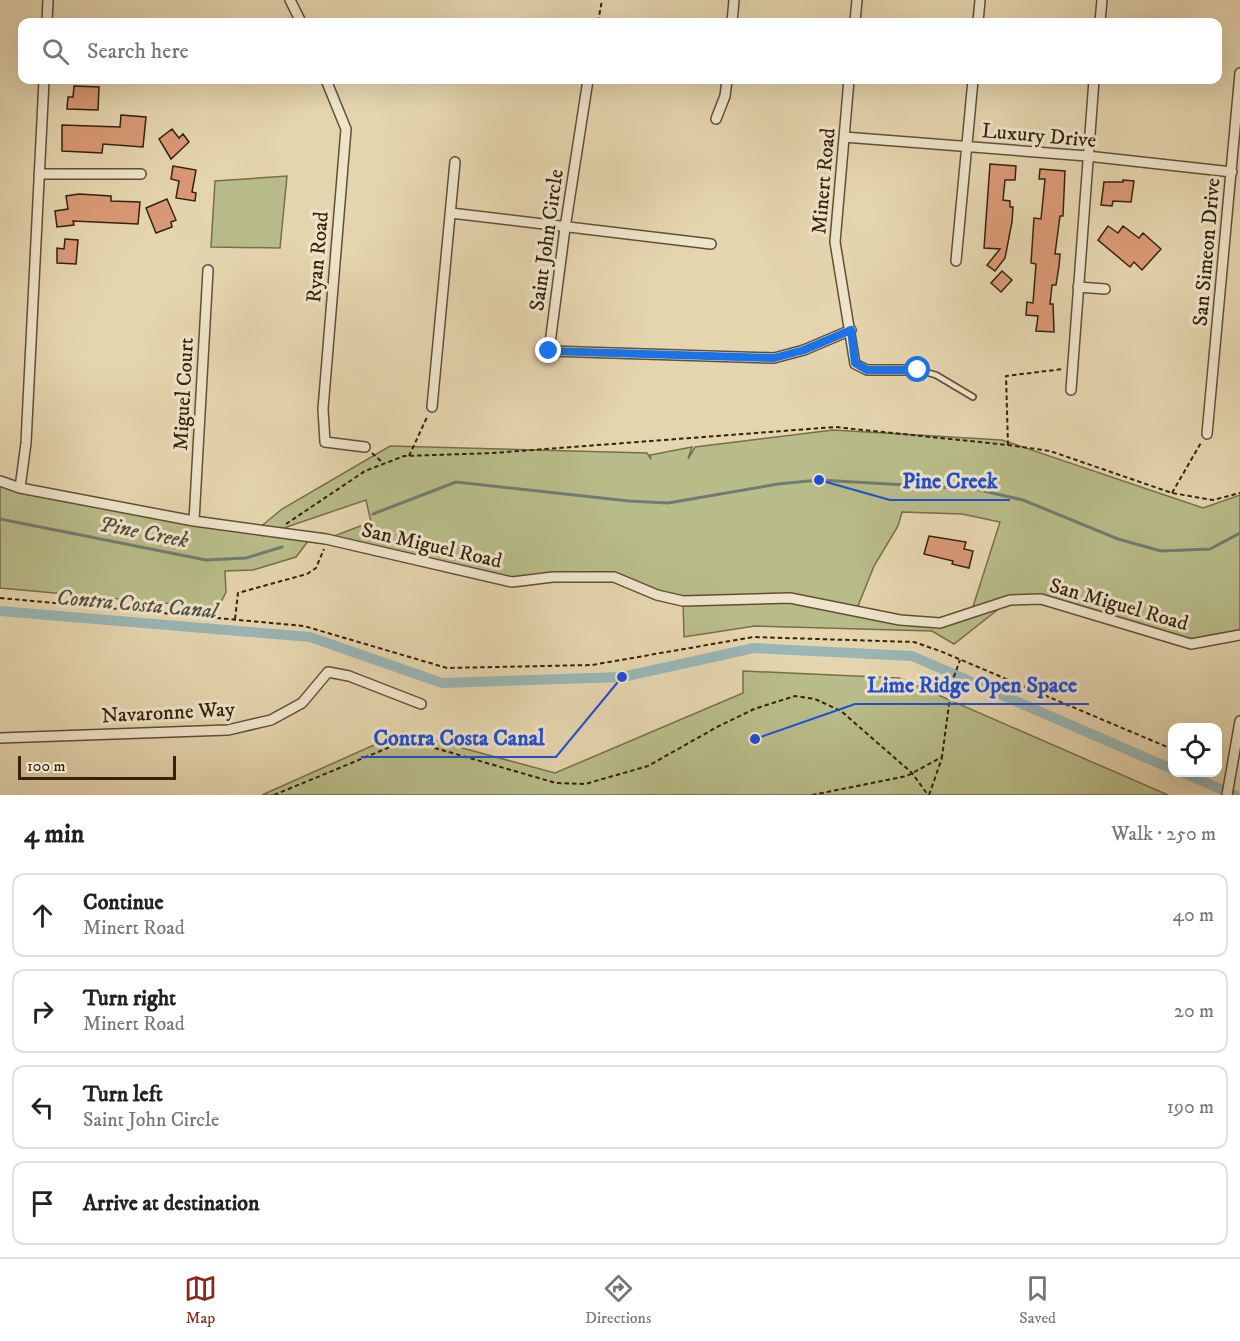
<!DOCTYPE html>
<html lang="en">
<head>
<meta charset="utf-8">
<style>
  body { margin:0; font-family:"IM FELL DW Pica",serif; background:#f2f2f2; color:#222 }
  .controls { position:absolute; right:18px; bottom:18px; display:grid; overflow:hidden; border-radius:12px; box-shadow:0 6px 24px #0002 }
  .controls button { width:54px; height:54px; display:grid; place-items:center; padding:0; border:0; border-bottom:2px solid #e0e0e0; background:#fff; color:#222; font:30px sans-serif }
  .scale { position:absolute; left:18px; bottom:15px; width:158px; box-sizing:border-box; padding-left:6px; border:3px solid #35220d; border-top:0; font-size:16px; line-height:21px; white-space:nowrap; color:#35220d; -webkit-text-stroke:4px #eee4ca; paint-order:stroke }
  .stop { position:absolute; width:18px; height:18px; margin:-14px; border:4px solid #1a73e8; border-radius:50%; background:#fff }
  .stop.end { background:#1a73e8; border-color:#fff; box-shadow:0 2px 6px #0008 }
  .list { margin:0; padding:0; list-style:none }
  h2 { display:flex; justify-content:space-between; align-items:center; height:78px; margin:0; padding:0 24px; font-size:26px }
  h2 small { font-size:20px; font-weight:400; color:#767676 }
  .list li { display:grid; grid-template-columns:39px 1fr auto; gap:18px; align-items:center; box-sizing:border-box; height:84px; margin:0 12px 12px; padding:0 12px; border:2px solid #e0e0e0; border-radius:12px }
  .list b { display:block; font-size:22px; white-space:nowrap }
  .list p { margin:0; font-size:20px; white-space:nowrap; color:#767676 }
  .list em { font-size:20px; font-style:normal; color:#767676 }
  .icon { flex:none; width:33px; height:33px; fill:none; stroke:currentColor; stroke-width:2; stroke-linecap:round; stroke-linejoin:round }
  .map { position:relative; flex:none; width:1240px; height:795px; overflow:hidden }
  .search { position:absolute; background:#fff; box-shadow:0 6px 24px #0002; left:18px; right:18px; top:18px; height:66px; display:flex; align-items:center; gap:15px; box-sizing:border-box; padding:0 21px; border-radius:12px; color:#767676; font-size:22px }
  .sheet { height:462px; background:#fff }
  nav { display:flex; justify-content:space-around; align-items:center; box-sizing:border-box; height:84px; border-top:2px solid #e0e0e0; background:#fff; font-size:16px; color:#767676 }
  nav a { display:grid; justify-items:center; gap:3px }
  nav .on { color:#8f2418 }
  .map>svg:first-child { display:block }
  .green { fill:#b8bc88; stroke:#766f4a; stroke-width:1.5; fill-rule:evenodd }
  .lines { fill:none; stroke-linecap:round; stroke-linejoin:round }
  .stream { stroke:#717b72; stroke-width:3 }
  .canal { stroke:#99b6b5; stroke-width:10 }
  .building { fill:#da9976; stroke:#35220d; stroke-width:1.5 }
  .lane-casing { stroke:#614f35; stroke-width:8 }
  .street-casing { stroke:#614f35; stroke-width:12 }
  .path { stroke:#35220d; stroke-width:2; stroke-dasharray:4.5 3; stroke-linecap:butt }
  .lane { stroke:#eee4ca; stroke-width:4.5 }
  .street { stroke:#eee4ca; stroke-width:9 }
  .route { stroke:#1a73e8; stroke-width:8 }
  .labels { text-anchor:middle; stroke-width:6; stroke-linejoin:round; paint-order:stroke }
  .street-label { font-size:21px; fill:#35220d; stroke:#eee4ca }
  .water-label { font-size:22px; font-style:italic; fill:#534e3f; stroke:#eee4ca }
  .leader { fill:none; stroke:#1d4ed8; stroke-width:2 }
  .callout-dot { fill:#1d4ed8; stroke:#eee4ca; stroke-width:2 }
  .callout-label { font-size:22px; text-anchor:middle; font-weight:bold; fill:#1d4ed8; stroke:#eee4ca; stroke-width:6; stroke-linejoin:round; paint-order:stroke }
</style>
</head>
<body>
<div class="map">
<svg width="1240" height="795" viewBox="0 0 1240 795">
  <rect width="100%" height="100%" fill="#e5d5ae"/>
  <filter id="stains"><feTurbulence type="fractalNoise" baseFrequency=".00333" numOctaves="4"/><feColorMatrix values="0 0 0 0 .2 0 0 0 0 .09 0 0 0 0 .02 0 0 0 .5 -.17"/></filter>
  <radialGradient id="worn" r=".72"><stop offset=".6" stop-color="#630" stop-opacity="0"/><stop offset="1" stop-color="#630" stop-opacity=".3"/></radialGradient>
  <path class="green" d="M287 176 280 248 211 247 215 181Z
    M833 430 1002 440 1203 508 1240 495V635L1191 644 1041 599 1010 600 954 644 932 631 755 626 684 637 683 601 609 577 512 582 326 539 371 522 366 500 278 530 312 536 296 557 253 570 225 571 226 592 218 608 0 588V481L20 488 259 528 282 509 390 446 647 453 651 459 650 455 692 447 688 459 695 447ZM902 512 962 514 1000 522 971 613 940 623 856 611 874 566 898 526Z
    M743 671 899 678 1168 795H262L403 732 555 773 743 693Z"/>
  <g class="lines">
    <path class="stream" d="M373 514 456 482 629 501 668 503 778 484 819 480 975 489 1023 500 1118 539 1161 551 1210 549 1240 533
      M0 519 206 560 246 558 282 547"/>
    <path class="canal" d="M0 611 310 637 442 683 622 677 754 648 912 656 1172 769
      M1181 772 1235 795"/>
  </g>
  <path class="building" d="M74 86 99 87 98 110 67 109 68 97H73Z
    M121 115 146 117 143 147 103 144 102 153 62 151V125L120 127Z
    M172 129 179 138 183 134 189 142 171 159 159 139Z
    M990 164 1016 166 1015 180H1005L1003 200 1010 201V207H1013L1012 222 1005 258 995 271 987 265 1000 249 984 248Z
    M173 166 196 170 192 192 196 193 195 201 176 198 179 181 171 179Z
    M1040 169 1065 171 1063 216H1060L1055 254H1060L1059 266 1056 285H1052L1050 304H1053L1054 332 1036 331 1038 316 1026 315 1027 302 1033 303 1036 264 1031 263 1034 218 1041 219 1045 179H1039Z
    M1123 180 1134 181 1131 202 1113 201 1112 206 1101 205 1104 182H1123Z
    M79 194 111 196V201L140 202 138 224 73 221 74 225 57 227 55 211 68 209 66 196Z
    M167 199 176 220 171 222 172 227 156 233 146 208Z
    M1108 226 1118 233 1123 226 1139 238 1143 233 1161 249 1142 270 1134 262 1130 267 1098 240Z
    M65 239 78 240 76 264 57 263V248L64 249Z
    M1002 271 1012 280 1001 292 991 283Z
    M929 536 966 542 964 549 973 551 969 568 952 564 953 561 924 554Z"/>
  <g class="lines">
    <g class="lane-casing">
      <path id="lane" d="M918 370 936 375 973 397"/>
    </g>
    <g class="street-casing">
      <path id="street" d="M290 0 301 22
        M47 22 48 0
        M732 22 734 0
        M855 22 857 0
        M978 22 980 0
        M1100 22 1102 0
        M326 80 346 129 323 409 325 442 365 447
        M588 80 565 228 549 351 774 358 804 350 851 330
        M849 80 835 242 855 364 867 370H918
        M716 119 725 96 727 80
        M844 137 1087 156 1232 172
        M39 174H141
        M451 213 711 244
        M956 261 973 80
        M1078 287 1105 289
        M1071 390 1094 80
        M432 407 455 162
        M1207 434 1240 73
        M0 481 20 488 194 521 326 539 512 582 553 577H614L657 595 683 601 790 598 900 620 940 623 1010 600 1041 599 1191 644 1240 635
        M20 488 26 443 44 80
        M194 521 208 270
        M0 738 228 730 271 720 302 703 328 672 349 676 421 704
        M1227 795 1240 721"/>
    </g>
    <path class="path" d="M598 22 602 0
      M1008 445 1006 376 1063 369
      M372 453 383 463
      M409 456 428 415
      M1172 493 1202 441
      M286 524 365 471 404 456 493 453 835 427 1008 445 1050 451 1172 493 1213 500 1240 493
      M0 598 304 626 447 668 592 665 753 637 914 642 940 651 1172 749
      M235 619 238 593 307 574 316 568 324 549
      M274 795 407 740 556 783 585 784 648 766 717 727 754 709 795 696 815 699 841 711 912 773 928 795
      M812 795 907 776 942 757 952 682 960 660
      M929 795 942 758"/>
    <use href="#lane" class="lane"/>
    <use href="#street" class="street"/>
  </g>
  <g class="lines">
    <path class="route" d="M549 351 774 358 804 350 851 330 855 363 867 370H918"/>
  </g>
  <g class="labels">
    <g class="street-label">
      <text transform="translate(1039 135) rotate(5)" y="7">Luxury Drive</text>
      <text transform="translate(823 181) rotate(-85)" y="7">Minert Road</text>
      <text transform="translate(546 240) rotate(-82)" y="7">Saint John Circle</text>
      <text transform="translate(1206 252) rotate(-85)" y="7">San Simeon Drive</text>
      <text transform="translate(317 257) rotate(-85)" y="7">Ryan Road</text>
      <text transform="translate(183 394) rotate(-87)" y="7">Miguel Court</text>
      <text transform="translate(432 545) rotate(13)" y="7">San Miguel Road</text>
      <text transform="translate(1119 604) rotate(16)" y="7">San Miguel Road</text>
      <text transform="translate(168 712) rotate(-3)" y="7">Navaronne Way</text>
    </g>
    <g class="water-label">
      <text transform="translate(144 531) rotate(11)" y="8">Pine Creek</text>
      <text transform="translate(137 603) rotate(5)" y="8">Contra Costa Canal</text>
    </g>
  </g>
  <path class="leader" d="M819 480L890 500H1010M755 739L855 704H1089M622 677L556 757H361"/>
  <g class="callout-dot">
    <circle cx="819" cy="480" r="6"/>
    <circle cx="755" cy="739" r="6"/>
    <circle cx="622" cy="677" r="6"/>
  </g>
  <g class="callout-label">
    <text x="950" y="488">Pine Creek</text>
    <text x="972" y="692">Lime Ridge Open Space</text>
    <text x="459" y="745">Contra Costa Canal</text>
  </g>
  <rect width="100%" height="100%" filter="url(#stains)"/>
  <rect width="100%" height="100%" fill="url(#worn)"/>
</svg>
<div class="controls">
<button><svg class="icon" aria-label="locate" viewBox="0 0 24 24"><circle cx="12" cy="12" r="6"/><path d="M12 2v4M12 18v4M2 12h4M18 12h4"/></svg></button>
</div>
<div class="scale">100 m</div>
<div class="stop" style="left:918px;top:370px"></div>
<div class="stop end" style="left:549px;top:351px"></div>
<div class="search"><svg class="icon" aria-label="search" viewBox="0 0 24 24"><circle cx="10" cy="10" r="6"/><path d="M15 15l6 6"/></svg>Search here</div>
</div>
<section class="sheet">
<h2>4 min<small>Walk · 250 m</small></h2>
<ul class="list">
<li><svg class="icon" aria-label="ahead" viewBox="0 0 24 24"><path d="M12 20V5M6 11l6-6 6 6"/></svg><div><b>Continue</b><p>Minert Road</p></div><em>40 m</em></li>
<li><svg class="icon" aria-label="right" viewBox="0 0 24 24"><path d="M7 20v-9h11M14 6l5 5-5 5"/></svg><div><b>Turn right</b><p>Minert Road</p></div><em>20 m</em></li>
<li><svg class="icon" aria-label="left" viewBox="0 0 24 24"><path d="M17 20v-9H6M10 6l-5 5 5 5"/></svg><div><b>Turn left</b><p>Saint John Circle</p></div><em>190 m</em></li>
<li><svg class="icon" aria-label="arrive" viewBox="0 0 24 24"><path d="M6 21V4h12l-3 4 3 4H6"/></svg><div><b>Arrive at destination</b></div></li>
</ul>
</section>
<nav>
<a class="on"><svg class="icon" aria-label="map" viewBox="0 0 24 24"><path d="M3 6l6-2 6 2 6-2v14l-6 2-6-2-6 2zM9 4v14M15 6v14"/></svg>Map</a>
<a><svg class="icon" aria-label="directions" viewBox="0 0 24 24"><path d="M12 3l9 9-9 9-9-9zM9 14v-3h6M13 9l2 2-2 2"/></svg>Directions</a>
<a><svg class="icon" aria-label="saved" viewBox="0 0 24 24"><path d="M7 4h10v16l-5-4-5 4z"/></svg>Saved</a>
</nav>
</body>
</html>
